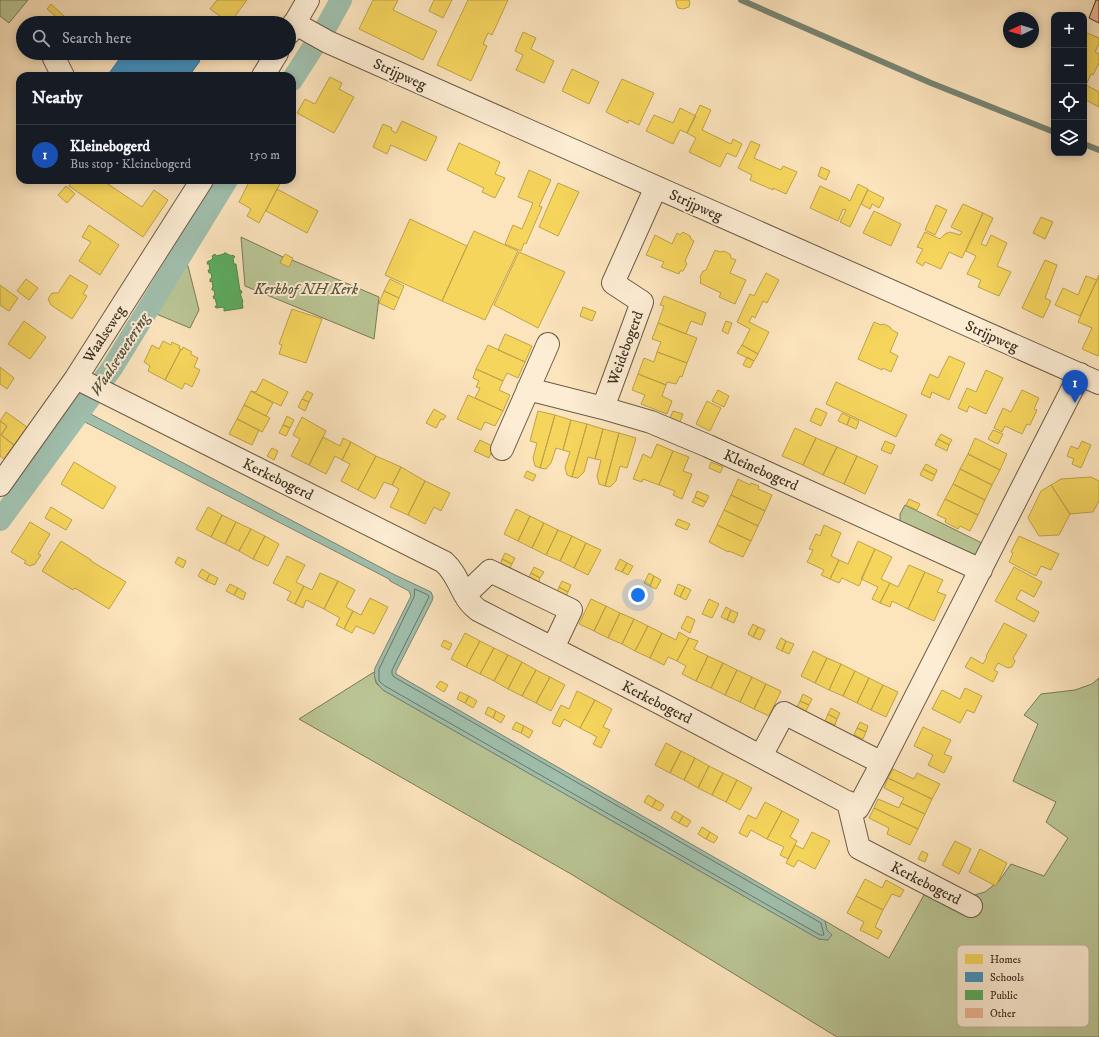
<!DOCTYPE html>
<html lang="en">
<head>
<meta charset="utf-8">
<style>
  body { margin:0; font-family:"IM FELL DW Pica",serif; background:#20242c; color:#f1f3f6 }
  .controls { position:absolute; right:12px; top:12px; display:grid; overflow:hidden; border-radius:8px; box-shadow:0 2px 10px #0003 }
  .controls button { width:36px; height:36px; display:grid; place-items:center; padding:0; border:0; border-bottom:1px solid #363941; background:#171b24; color:#f1f3f6; font:20px sans-serif }
  .compass { position:absolute; left:1003px; top:12px; width:36px; height:36px; border-radius:50%; background:#171b24; box-shadow:0 2px 10px #0003; rotate:266deg }
  .you { position:absolute; left:638px; top:595px; width:14px; height:14px; margin:-10px; border:3px solid #fff; border-radius:50%; background:#1a73e8; box-shadow:0 0 0 6px #1a73e833 }
  .badge { display:grid; place-items:center; width:26px; height:26px; border-radius:50%; background:#c59692; color:#fff; font-size:13px; font-weight:700 }
  .pin { position:absolute; translate:-50% -33px; filter:drop-shadow(0 1px 2px #0008) }
  .pin::after { content:''; position:absolute; top:21px; width:14px; height:12px; background:inherit; clip-path:polygon(0 0,100% 0,50% 100%) }
  .list { margin:0; padding:0; list-style:none }
  h2 { display:flex; justify-content:space-between; align-items:center; height:52px; margin:0; padding:0 16px; font-size:17px }
  h2 small { font-size:13px; font-weight:400; color:#9ea1a6 }
  .list li { display:grid; grid-template-columns:26px 1fr auto; gap:12px; align-items:center; box-sizing:border-box; height:60px; padding:0 16px; border-top:1px solid #363941 }
  .list b { display:block; font-size:15px; white-space:nowrap }
  .list p { margin:0; font-size:13px; white-space:nowrap; color:#9ea1a6 }
  .list em { font-size:13px; font-style:normal; color:#9ea1a6 }
  .icon { flex:none; width:22px; height:22px; fill:none; stroke:currentColor; stroke-width:2; stroke-linecap:round; stroke-linejoin:round }
  .map { position:relative; flex:none; width:1099px; height:1037px; overflow:hidden }
  .search { position:absolute; background:#171b24; box-shadow:0 2px 10px #0003; left:16px; top:16px; width:280px; height:44px; display:flex; align-items:center; gap:10px; box-sizing:border-box; padding:0 14px; border-radius:22px; color:#9ea1a6; font-size:15px }
  .panel { position:absolute; background:#171b24; box-shadow:0 2px 10px #0003; left:16px; top:72px; width:280px; height:112px; border-radius:12px }
  .map>svg:first-child { display:block }
  .green { fill:#bac595; stroke:#7b7a5a }
  .water { fill:#a0bfad; stroke:#788574 }
  .homes { fill:#f6d55c; stroke:#bea349 }
  .schools { fill:#4393c3; stroke:#417592 }
  .public { fill:#5aae61; stroke:#51884d }
  .lines { fill:none; stroke-linecap:round; stroke-linejoin:round }
  .shore { stroke:#6e7666; stroke-width:1 }
  .stream { stroke:#788574; stroke-width:6 }
  .canal { stroke:#a0bfad; stroke-width:22 }
  .building { fill:#eeb796; stroke:#3c2e1e }
  .minor-casing { stroke:#6c5c46; stroke-width:24 }
  .minor { stroke:#fdedd4; stroke-width:22 }
  .labels { text-anchor:middle; stroke-width:4; stroke-linejoin:round; paint-order:stroke }
  .street-label { font-size:15px; fill:#3c2e1e; stroke:#fdedd4 }
  .park-label { font-size:15px; font-style:italic; fill:#5c543c; stroke:#fdedd4 }
  .water-label { font-size:16px; font-style:italic; fill:#555242; stroke:#fdedd4 }
  .key { fill:#fdedd4; stroke:#c3b49d; stroke-width:1 }
  .key-label { font-size:11px; fill:#3c2e1e }
</style>
</head>
<body>
<div class="map">
<svg width="1099" height="1037" viewBox="0 0 1099 1037">
  <rect width="100%" height="100%" fill="#fce4bd"/>
  <filter id="stains"><feTurbulence type="fractalNoise" baseFrequency=".005" numOctaves="4"/><feColorMatrix values="0 0 0 0 .2 0 0 0 0 .09 0 0 0 0 .02 0 0 0 .5 -.17"/></filter>
  <radialGradient id="worn" r=".72"><stop offset=".6" stop-color="#630" stop-opacity="0"/><stop offset="1" stop-color="#630" stop-opacity=".3"/></radialGradient>
  <path class="green" d="M0 0H28L9 23 0 16Z
    M241 237 283 257 280 263 292 260 379 297 374 339 245 286Z
    M182 261 188 266 199 310 190 328 154 313Z
    M905 505 986 545 978 555 971 557 900 522V514Z
    M374 672 376 683 383 690 819 939 828 940 825 921 889 958 929 886 964 898 985 892 999 881 1011 864 1044 876 1068 838 1046 822 1056 802 1013 781 1038 724 1024 715 1041 694 1075 690 1092 684 1099 678V1037H837L571 874 299 719Z"/>
  <path class="water" d="M85 411 393 574 431 592 433 597 432 601 396 671V674L825 921 827 930 832 935 828 940 819 939 383 690C376 683 373 678 375 668L411 596 409 591 390 581 389 579 81 420Z"/>
  <path class="homes" d="M217 0H247L230 23 210 9Z
    M373 0H398L393 10 437 31 423 60 359 29Z
    M434 0H452L443 18 429 11Z
    M468 0H508L492 35 488 33 483 44 487 46 471 81 437 65Z
    M676 0H689L690 2 689 7 683 9 678 8 676 3Z
    M51 4 64 16 61 21 47 9Z
    M523 32 536 38 531 49 554 61 544 83 516 70 523 55 515 51Z
    M1085 32 1099 38V44L1095 52 1099 54V63L1093 75 1091 74 1086 85 1099 92V107L1084 99Z
    M572 69 599 82 589 104 562 91Z
    M330 77 342 83 339 89 354 97 334 133 297 113 305 99 315 104Z
    M622 79 654 93 639 125 629 120 628 123 606 112Z
    M700 105 711 110 702 130 731 144 733 139 742 144 736 157 727 153 720 167 689 152 696 138 687 133Z
    M680 108 696 116 687 133 680 130 673 144 646 131 654 115 673 123Z
    M402 121 437 137 426 161 391 145 387 154 373 147 383 124 392 128 391 130 396 133Z
    M751 141 760 145 754 158 781 170 783 166 797 172 786 194 773 188V190L750 180 752 175 738 168Z
    M459 143 500 162 495 174 505 178 495 198 482 192 484 188 447 170Z
    M821 167 830 171 826 180 818 176Z
    M529 170 551 180 539 206 542 207 526 244 524 243 521 251 505 244 513 225 522 229 533 203 518 197Z
    M73 180H102L142 207 154 190 168 200 143 237 69 186Z
    M250 180H282L259 223 247 216 251 209 239 202Z
    M558 183 579 192 558 236 539 227Z
    M858 184 868 189 850 227 840 222 846 210 843 209 838 221 810 208 820 186 848 199V200L850 201Z
    M66 186 75 194 67 203 58 195Z
    M277 189 318 211 307 233 266 211Z
    M868 190 884 198 879 208 872 204 870 209 861 204Z
    M963 204 983 213 962 258 949 252 941 269 925 262 923 266 916 262 923 249 917 247 925 232 940 239 945 234 950 232 960 235 962 232 951 227Z
    M936 205 947 210 935 235 925 230Z
    M874 211 901 224 891 246 863 233Z
    M983 213 993 218 981 244 986 246 991 235 1007 243 997 266 1011 272 999 296 978 287 981 280 967 274 976 256 966 251Z
    M1041 217 1053 222 1045 239 1033 233Z
    M410 219 467 246 442 301 385 275Z
    M89 225 119 245 100 275 79 261 91 242 82 237Z
    M474 231 518 251 485 320 442 301Z
    M683 232 690 236 691 239 694 241 685 261 687 264 683 271H680L679 274 661 267 664 262 646 255 655 235 672 244 677 233 680 235Z
    M715 250 720 252 724 251 730 254 731 258 736 260 730 273 746 280 735 304 719 297 721 293 700 283 701 280 700 277 703 271 706 270Z
    M519 252 565 272 538 328 494 305Z
    M285 254 293 258 289 267 280 263Z
    M1045 260 1057 265 1045 298 1051 301 1043 318 1022 308Z
    M766 273 779 280 767 303 763 301 755 318 752 316 749 322 769 332 758 354 742 345 750 329 737 322 750 294 754 296Z
    M70 275 88 286 83 294 87 296 72 319 51 305 48 299 52 293H58Z
    M1099 275V354L1098 356 1082 349 1092 328 1078 322Z
    M1086 276 1097 280 1080 316 1055 305 1063 288 1078 295Z
    M26 279 38 288 29 300 17 291Z
    M390 279 404 286 399 298 384 291Z
    M0 285 18 298 9 311 0 305Z
    M384 291 399 298 394 310 379 303Z
    M664 296 706 313 702 325 691 321 686 334 658 323 664 306 660 305Z
    M583 307 596 312 592 321 580 316Z
    M292 309 322 319 306 363 279 354 282 345 279 344Z
    M24 321 46 337 30 359 8 344Z
    M726 321 732 323 728 334 722 331Z
    M874 322 881 325 884 324 890 327 892 330 898 333 890 352 898 356 891 372 883 368 882 370 858 359Z
    M658 323 697 338 687 363 657 352 661 342 652 339Z
    M505 334 532 346 525 362 498 350Z
    M163 341 171 345 172 342 180 346 179 349H181L165 380 148 371 150 366 144 362 152 345 159 349Z
    M488 345 525 362 518 378 507 373 503 381 476 369Z
    M742 345 758 354 754 361 737 353Z
    M183 347 192 352 190 354 198 358 194 367 200 370 192 387 185 383 182 389 165 380 181 349 182 350Z
    M657 352 687 363 682 377 680 376 676 384 667 382 666 385 638 374 644 358 654 362Z
    M949 356 965 363 949 400 932 392 930 398 921 394 930 374 938 378Z
    M747 357 754 361 750 368 743 365Z
    M0 367 14 378 7 389 0 384Z
    M476 369 503 381 499 390 510 395 503 411 475 398 480 388 476 387 479 381 473 378Z
    M986 370 1003 378 986 414 969 406 967 412 958 408 967 388 976 392Z
    M638 374 666 385 662 396 672 401 667 414 641 404 645 395 632 390Z
    M263 379 288 392 281 406 251 391 256 392Z
    M836 382 907 415 896 437 826 404Z
    M718 390 729 396 724 407 712 401Z
    M1022 390 1039 398 1034 409 1037 410 1030 425 1027 424 1022 434 1005 426 1002 432 994 428 1003 408 1011 412Z
    M251 391 273 403 266 416 244 405Z
    M307 391 313 394 309 402 302 399Z
    M468 395 503 411 495 426 485 422 481 430 457 419Z
    M302 399 309 402 305 411 298 407Z
    M707 401 721 408 710 431 696 424Z
    M244 405 270 418 262 432 237 419Z
    M816 408 827 413 821 426 810 421Z
    M434 409 446 416 443 420 441 419 436 428 426 423Z
    M538 411 555 415 540 468 535 466 533 458 537 443 530 441Z
    M673 411 683 414 680 422 670 418Z
    M6 412 27 427 14 445 1 435 7 426 0 421Z
    M842 413 850 417 847 425 838 421Z
    M555 415 571 420 563 450 556 448 551 463 546 469 540 468Z
    M287 416 294 420 290 428 283 425Z
    M302 417 326 431 309 465 291 456 300 439 293 435Z
    M850 417 859 421 856 429 847 425Z
    M237 419 259 430 252 445 229 434Z
    M571 420 587 424 572 477 567 475 565 467 570 452 563 450Z
    M0 421 7 426 1 435 14 445 4 459 0 456Z
    M587 424 603 429 595 459 588 457 584 472 578 478 572 477Z
    M283 425 290 428 286 436 279 433Z
    M795 428 816 438 803 465 782 456Z
    M603 429 619 433 605 486 599 484 597 476 601 460 595 459Z
    M993 430 1003 434 998 444 988 439Z
    M619 433 636 438 627 468 620 466 616 481 610 487 605 486Z
    M941 434 952 440 949 445 938 439Z
    M323 437 340 446 343 438 351 442 342 460 335 456 326 474 309 465Z
    M816 438 837 447 823 475 803 465Z
    M975 438 1007 454 1000 470 968 454Z
    M938 439 949 445 947 451 935 445Z
    M480 440 494 447 489 458 474 451Z
    M885 441 895 445 891 454 881 450Z
    M1082 441 1091 445 1081 468 1072 464 1074 459 1067 456 1071 446 1078 449Z
    M351 442 376 456 358 490 341 481 350 464 342 460Z
    M657 444 673 451 659 485 643 479 642 482 633 479 643 454 651 458Z
    M837 447 857 456 844 484 823 475Z
    M272 448 278 451 274 460 267 456Z
    M673 451 689 457 683 471 692 474 682 499 673 495 675 491 659 485Z
    M968 454 1000 470 992 485 960 469Z
    M376 456 401 467 392 485 384 482 375 499 358 490Z
    M857 456 878 466 865 494 844 484Z
    M74 462 116 487 103 509 61 484Z
    M711 462 723 467 720 473 709 468Z
    M926 464 937 470 935 475 923 469Z
    M401 467 425 481 408 515 390 507 399 489 392 485Z
    M923 469 935 475 932 481 920 475Z
    M960 469 992 485 985 500 953 484Z
    M527 471 536 475 533 481 524 477Z
    M1091 477 1099 481V501L1093 512 1070 514 1051 485 1061 479Z
    M738 479 750 485 751 483 759 486 758 489 772 495 765 511 731 495Z
    M425 481 450 493 441 511 434 507 425 524 408 515Z
    M953 484 985 500 978 515 945 499Z
    M1051 485 1070 514 1059 535 1039 536 1028 518 1041 491Z
    M697 491 709 496 706 502 695 497Z
    M731 495 765 511 758 526 724 510Z
    M695 497 706 502 703 507 692 502Z
    M909 499 920 504 917 510 906 505Z
    M945 499 978 515 970 531 960 526 958 529 945 522 946 519 937 515Z
    M51 507 72 520 66 530 45 518Z
    M208 507 222 515 211 537 196 529Z
    M516 509 530 516 518 541 504 534Z
    M724 510 758 526 751 541 717 525Z
    M222 515 236 522 225 544 211 537Z
    M530 516 544 523 532 548 518 541Z
    M678 519 690 524 687 530 675 525Z
    M30 522 50 534 38 554 41 555 35 564 30 566 24 563 26 561 11 552Z
    M236 522 251 529 239 551 225 544Z
    M544 523 558 530 546 555 532 548Z
    M717 525 751 541 743 557 729 551 728 552 709 542Z
    M824 525 841 533 831 556 839 560 830 579 821 575 824 570 807 562 813 550 809 549 816 534 820 536Z
    M251 529 265 536 253 559 239 551Z
    M558 530 572 536 560 561 546 555Z
    M265 536 279 544 268 566 253 559Z
    M572 536 586 543 574 568 560 561Z
    M1019 536 1059 554 1051 570 1041 566 1036 576 1009 562 1013 553 1011 552Z
    M61 541 91 560V561L126 582 109 609 75 588 73 590 42 571Z
    M858 541 875 549 859 586 842 578 839 583 830 579 839 560 848 564Z
    M586 543 601 550 588 575 574 568Z
    M875 549 892 557 881 579 890 583 880 603 872 599 878 587 861 579Z
    M505 553 515 558 512 564 502 559Z
    M287 556 305 565 296 582 304 586 295 604 287 600 291 592 273 583Z
    M178 557 186 561 183 568 175 563Z
    M502 559 512 564 509 570 500 565Z
    M620 559 627 563 622 572 615 569Z
    M627 563 633 566 628 575 622 572Z
    M909 565 925 572 908 609 892 601 890 607 880 603 890 583 898 587Z
    M534 567 544 572 540 578 531 573Z
    M1014 567 1042 582 1034 597 1021 590 1016 599 1039 612 1034 622 995 601Z
    M202 569 210 574 206 581 198 576Z
    M925 572 943 580 937 592 946 595 934 621 908 609Z
    M320 573 338 581 324 609 306 600 303 608 295 604 304 586 312 590Z
    M531 573 540 578 538 584 528 579Z
    M649 573 654 576 650 586 644 583Z
    M210 574 218 578 215 585 206 581Z
    M654 576 661 580 656 589 650 586Z
    M338 581 355 590 346 607 353 611 344 629 336 625 340 618 324 609Z
    M562 581 571 585 568 592 559 587Z
    M230 584 238 588 234 595 226 591Z
    M678 584 685 587 680 597 674 594Z
    M559 587 568 592 565 598 557 593Z
    M685 587 691 590 686 600 680 597Z
    M238 588 246 593 243 600 234 595Z
    M370 598 388 607 374 634 356 626 352 633 344 629 353 611 361 615Z
    M591 599 606 606 594 631 579 624Z
    M709 599 719 604 712 618 702 614Z
    M606 606 620 613 608 638 594 631Z
    M726 607 731 610 727 620 721 617Z
    M731 610 738 613 734 623 727 620Z
    M620 613 634 619 622 644 608 638Z
    M687 616 695 620 690 633 681 628Z
    M634 619 648 626 635 651 622 644Z
    M1004 623 1027 635 1013 658 1015 661 1012 667 1008 668 998 663 994 670 998 672 993 682 965 667 971 657 983 664 987 657 986 656Z
    M753 624 758 627 753 637 748 634Z
    M648 626 662 633 650 658 635 651Z
    M758 627 765 630 760 640 753 637Z
    M679 632 689 638 677 661 668 657 664 665 650 658 662 633 676 640Z
    M465 633 480 641 466 667 451 659Z
    M689 638 698 641 694 649 708 656 696 681 682 674 686 666 677 661Z
    M781 638 786 641 782 651 776 648Z
    M444 640 452 644 449 650 441 646Z
    M480 641 494 648 480 674 466 667Z
    M786 641 794 644 789 654 782 651Z
    M494 648 508 655 494 681 480 674Z
    M813 651 827 658 815 683 801 676Z
    M508 655 522 662 508 689 494 681Z
    M708 656 723 663 711 688 696 681Z
    M827 658 841 664 829 690 815 683Z
    M522 662 536 670 522 696 508 689Z
    M723 663 737 670 725 695 711 688Z
    M841 664 855 671 843 696 829 690Z
    M536 670 550 677 536 703 522 696Z
    M737 670 752 677 740 702 725 695Z
    M855 671 869 678 857 703 843 696Z
    M550 677 565 685 551 711 536 703Z
    M752 677 766 684 754 709 740 702Z
    M869 678 883 685 871 710 857 703Z
    M440 681 448 685 444 692 436 687Z
    M766 684 781 691 769 716 754 709Z
    M883 685 898 692 886 717 871 710Z
    M965 688 982 696 974 713 967 710 960 723 932 709 942 690 960 699Z
    M577 691 595 700 580 728 564 719 560 727 552 723 561 705 569 709Z
    M460 692 469 696 465 703 457 699Z
    M803 694 812 699 809 705 800 701Z
    M469 696 477 701 473 708 465 703Z
    M595 700 612 709 603 727 610 730 601 748 593 744 597 737 580 728Z
    M800 701 809 705 806 711 797 707Z
    M488 707 496 711 493 718 485 714Z
    M831 708 840 713 837 719 828 714Z
    M496 711 505 716 501 723 493 718Z
    M828 714 837 719 835 725 825 721Z
    M516 722 524 726 521 733 512 729Z
    M860 722 868 726 866 732 857 728Z
    M524 726 533 731 529 738 521 733Z
    M923 727 951 740 944 754 952 757 944 773 928 765 933 755 914 746Z
    M857 728 866 732 863 739 854 735Z
    M666 743 681 751 670 773 655 765Z
    M681 751 695 758 684 780 670 773Z
    M695 758 709 766 698 788 684 780Z
    M709 766 723 773 712 795 698 788Z
    M893 769 914 779 917 773 940 784 932 799 888 778Z
    M723 773 737 780 726 802 712 795Z
    M888 778 932 799 925 814 901 803 904 798 884 788Z
    M737 780 752 788 740 810 726 802Z
    M648 795 656 800 652 807 644 802Z
    M878 799 899 808 901 803 925 814 918 829 874 808Z
    M656 800 664 805 660 811 652 807Z
    M765 802 782 811 767 839 751 830 747 837 739 833 748 815 756 819Z
    M874 808 918 829 910 845 887 834 889 828 869 818Z
    M675 811 683 816 679 823 671 818Z
    M782 811 799 820 790 837 797 841 788 859 780 855 784 847 767 839Z
    M683 816 691 821 687 827 679 823Z
    M702 827 710 832 706 839 698 834Z
    M710 832 718 837 714 843 706 839Z
    M812 832 830 841 815 869 798 860 794 867 786 863 795 845 803 849Z
    M955 841 971 849 959 874 942 865Z
    M980 849 1007 863 996 886 969 872Z
    M922 851 928 854 925 862 918 859Z
    M865 879 882 888 886 880 904 890 900 897 892 894 883 910 856 896Z
    M856 896 883 910 875 927 882 931 878 939 860 930 864 922 847 913Z"/>
  <path class="schools" d="M131 53H190L200 61 189 76H107L123 54 128 57Z"/>
  <path class="public" d="M224 253H226L227 254 232 256 233 255 235 257 233 258 234 264H236L240 291 241 290 242 293H240L243 302H242L243 308 224 311V307L216 308 215 306H217L215 298 214 299 213 296H215L214 290H212V288L213 287 212 281 210 282V279L212 278 211 273H209L208 270H210L209 264H207L208 261H210L213 258 212 256 215 254 216 256 224 254Z"/>
  <g class="lines">
    <path class="shore" d="M415 589 428 595 429 597 392 670V674L394 677 821 923 824 935H820L385 686 379 681V669L414 597Z"/>
    <path class="stream" d="M741 0 931 83 1054 132
      M1084 144 1099 150"/>
    <path class="canal" d="M292 80 325 29 341 0
      M0 520 112 368 227 180"/>
  </g>
  <path class="building" d="M1096 0H1099V23L1089 18Z"/>
  <g class="lines">
    <g class="minor-casing">
      <path id="minor" d="M294 23 328 42 1099 383
        M289 33 308 0
        M57 53 54 58 63 76
        M263 76 277 53
        M76 378 444 562C455 572 458 583 465 595 468 601 473 606 478 610L660 703 858 808 882 763
        M528 389 603 408 642 302 613 283 656 187
        M603 408 651 422 708 446 981 570
        M502 449 548 344
        M0 485 76 378 202 180
        M465 595 490 571 571 610 553 648
        M761 756 784 713 882 763 1080 374
        M848 802 859 848 971 906"/>
    </g>
    <use href="#minor" class="minor"/>
  </g>
  <g class="labels">
    <g class="street-label">
      <text transform="translate(400 74) rotate(24)" y="5">Strijpweg</text>
      <text transform="translate(696 205) rotate(24)" y="5">Strijpweg</text>
      <text transform="translate(104 334) rotate(-57)" y="5">Waalseweg</text>
      <text transform="translate(992 336) rotate(24)" y="5">Strijpweg</text>
      <text transform="translate(625 348) rotate(-70)" y="5">Weidebogerd</text>
      <text transform="translate(761 470) rotate(24)" y="5">Kleinebogerd</text>
      <text transform="translate(278 479) rotate(26)" y="5">Kerkebogerd</text>
      <text transform="translate(657 702) rotate(27)" y="5">Kerkebogerd</text>
      <text transform="translate(926 883) rotate(27)" y="5">Kerkebogerd</text>
    </g>
    <g class="park-label">
      <text x="306" y="294">Kerkhof NH Kerk</text>
    </g>
    <g class="water-label">
      <text transform="translate(119 354) rotate(-57)" y="6">Waalsewetering</text>
    </g>
  </g>
  <rect x="957" y="945" width="132" height="82" rx="6" class="key"/>
  <rect x="965" y="954" width="18" height="10" fill="#f6d55c"/>
  <rect x="965" y="972" width="18" height="10" fill="#4393c3"/>
  <rect x="965" y="990" width="18" height="10" fill="#5aae61"/>
  <rect x="965" y="1008" width="18" height="10" fill="#eeb796"/>
  <g class="key-label">
    <text x="990" y="963">Homes</text>
    <text x="990" y="981">Schools</text>
    <text x="990" y="999">Public</text>
    <text x="990" y="1017">Other</text>
  </g>
  <rect width="100%" height="100%" filter="url(#stains)"/>
  <rect width="100%" height="100%" fill="url(#worn)"/>
</svg>
<div class="controls">
<button>+</button>
<button>−</button>
<button><svg class="icon" aria-label="locate" viewBox="0 0 24 24"><circle cx="12" cy="12" r="6"/><path d="M12 2v4M12 18v4M2 12h4M18 12h4"/></svg></button>
<button><svg class="icon" aria-label="layers" viewBox="0 0 24 24"><path d="M12 4l9 5-9 5-9-5zM3 14l9 5 9-5"/></svg></button>
</div>
<svg class="compass" viewBox="-18 -18 36 36"><path d="M0-13l5 13h-10z" fill="#e53935"/><path d="M0 13l5-13h-10z" fill="#9ea1a6"/></svg>
<div class="you"></div>
<div class="pin badge" style="left:1075px;top:403px;background:#1a4fb4">1</div>
<div class="search"><svg class="icon" aria-label="search" viewBox="0 0 24 24"><circle cx="10" cy="10" r="6"/><path d="M15 15l6 6"/></svg>Search here</div>
<section class="panel">
<h2>Nearby<small></small></h2>
<ul class="list">
<li><span class="badge" style="background:#1a4fb4">1</span><div><b>Kleinebogerd</b><p>Bus stop · Kleinebogerd</p></div><em>150 m</em></li>
</ul>
</section>
</div>
</body>
</html>
